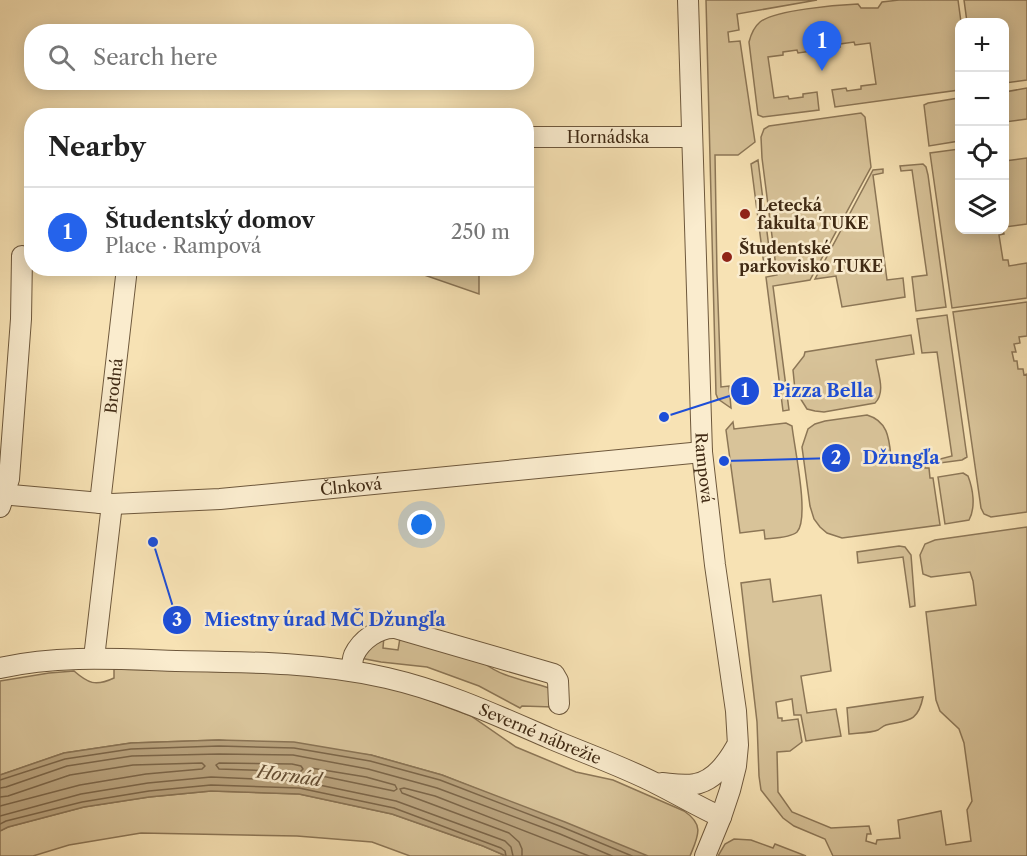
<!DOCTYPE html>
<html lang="en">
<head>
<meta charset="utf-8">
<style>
  body { margin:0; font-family:"Libre Caslon Text",serif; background:#f2f2f2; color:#222 }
  .controls { position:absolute; right:18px; top:18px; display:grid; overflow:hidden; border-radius:12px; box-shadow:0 3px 15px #0003 }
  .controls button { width:54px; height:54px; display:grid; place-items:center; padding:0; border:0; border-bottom:2px solid #e0e0e0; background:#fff; color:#222; font:30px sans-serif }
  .you { position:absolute; left:422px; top:525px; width:21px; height:21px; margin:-15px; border:4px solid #fff; border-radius:50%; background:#1a73e8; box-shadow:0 0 0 9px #1a73e833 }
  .badge { display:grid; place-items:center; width:39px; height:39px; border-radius:50%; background:#2563eb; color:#fff; font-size:20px; font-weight:700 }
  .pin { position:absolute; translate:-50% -50px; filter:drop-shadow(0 2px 3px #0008) }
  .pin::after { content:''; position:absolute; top:32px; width:21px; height:18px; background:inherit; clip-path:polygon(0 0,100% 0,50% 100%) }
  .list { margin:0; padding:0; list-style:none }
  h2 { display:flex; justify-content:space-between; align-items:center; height:78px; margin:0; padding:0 24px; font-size:26px }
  h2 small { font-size:20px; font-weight:400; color:#767676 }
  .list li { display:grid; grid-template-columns:39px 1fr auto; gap:18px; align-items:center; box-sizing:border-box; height:90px; padding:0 24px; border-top:2px solid #e0e0e0 }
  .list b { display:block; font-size:22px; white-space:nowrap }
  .list p { margin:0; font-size:20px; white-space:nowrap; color:#767676 }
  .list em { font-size:20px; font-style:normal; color:#767676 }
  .icon { flex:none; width:33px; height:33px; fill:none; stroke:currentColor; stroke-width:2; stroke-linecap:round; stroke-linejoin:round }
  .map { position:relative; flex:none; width:1027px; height:856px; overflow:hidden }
  .search { position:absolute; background:#fff; box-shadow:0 3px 15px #0003; left:24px; top:24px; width:510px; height:66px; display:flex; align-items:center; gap:15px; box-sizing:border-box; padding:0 21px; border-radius:24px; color:#767676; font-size:22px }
  .panel { position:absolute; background:#fff; box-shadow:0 3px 15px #0003; left:24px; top:108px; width:510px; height:168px; border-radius:24px }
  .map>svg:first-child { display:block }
  .green { fill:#d8c399; stroke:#8c7656; stroke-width:1.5 }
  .water { fill:#b9a37e; stroke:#897354; stroke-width:1.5 }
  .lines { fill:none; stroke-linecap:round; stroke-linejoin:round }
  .shore { stroke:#7c6649; stroke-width:1.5 }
  .minor-casing { stroke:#6e583c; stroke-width:22 }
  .minor { stroke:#faecce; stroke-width:20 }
  .poi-dot { fill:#8f2418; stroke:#faecce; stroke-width:2 }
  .labels { text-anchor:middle; stroke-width:5; stroke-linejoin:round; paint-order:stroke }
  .street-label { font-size:16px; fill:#402a14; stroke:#faecce }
  .poi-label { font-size:16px; font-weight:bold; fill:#402a14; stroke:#faecce; text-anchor:start }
  .water-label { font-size:18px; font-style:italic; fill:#644e34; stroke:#faecce }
  .leader { fill:none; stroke:#1d4ed8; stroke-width:2 }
  .callout-dot { fill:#1d4ed8; stroke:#faecce; stroke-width:2 }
  .mark-label { font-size:18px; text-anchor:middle; font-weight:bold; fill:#fff }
  .callout-label { font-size:18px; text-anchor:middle; font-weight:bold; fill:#1d4ed8; stroke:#faecce; stroke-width:5; stroke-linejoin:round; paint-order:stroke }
</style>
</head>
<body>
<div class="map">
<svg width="1027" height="856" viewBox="0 0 1027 856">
  <rect width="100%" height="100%" fill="#f7e2b4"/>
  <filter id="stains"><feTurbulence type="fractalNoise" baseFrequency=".00333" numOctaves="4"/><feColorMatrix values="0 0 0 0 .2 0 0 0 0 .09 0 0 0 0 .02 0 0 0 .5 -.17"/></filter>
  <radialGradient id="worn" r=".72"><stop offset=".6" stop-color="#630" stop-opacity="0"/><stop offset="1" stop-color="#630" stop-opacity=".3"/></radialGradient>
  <path class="green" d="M706 0H817L737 14 739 30 728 32 729 42 740 41 755 142 738 155H715L717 274 721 387 729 386 731 408 718 399 716 394Z
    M899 0H958L961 22H960L959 90 835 107 832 90 846 88 847 91 861 89V86L876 84 870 43 855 45 854 42 840 44V47L798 53 797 50 783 52V55L768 57 774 98 788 96 789 99 803 97V94L817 92 819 110 763 117 758 115 749 42C751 34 754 27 760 22 775 10 837 5 858 4L861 8H878L882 2Z
    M964 0H1027V80L1005 83 1004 22H967Z
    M1027 88V119L1005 122V92Z
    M959 98V141L929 146 924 105 928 103Z
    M861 113 865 117 871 167 810 280 773 286 789 410 783 411 766 277 777 275 762 158 761 137 764 129 769 126Z
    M959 149 960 230H1003L1004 234 999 235 1003 260H1008L1009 266 1027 263V298L952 308 930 153Z
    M1027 158V224L1005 227V161Z
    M758 160 772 272 765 273 751 164Z
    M923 164 926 167 928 175 946 307 916 311 912 277 927 275 912 170 901 171 900 166Z
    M883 169V173L873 175 887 280 903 278 905 297 842 307 836 276 815 279 873 170Z
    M407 269H461L474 272V269H479V294Z
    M1027 302V336L1019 337 1020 343 1014 344 1016 352H1012L1014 361H1017L1018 369H1023L1024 375 1027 374V512L991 517 984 514 981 508 953 312Z
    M947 315 967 457 962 460 940 463V459L952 456 937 352 922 353 917 319Z
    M911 335 914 354 876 360C878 374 886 392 875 403L824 412 815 411 807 409 795 390 793 370 804 356 805 352Z
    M867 415C891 422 889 444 892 465L909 463 910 465 924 463 925 468H929L930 478H933L940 525 842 538 827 533 820 527 814 519 810 506 802 447 808 429 815 424 825 421Z
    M733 422 734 429 786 423 792 426C794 446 810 518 797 532 790 538 774 538 765 539L764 530 740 533 726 430Z
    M963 473 968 476C973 489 976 507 969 520L945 524 938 477Z
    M1027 527V856H833L825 839 794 826 783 818 761 790 759 776 757 722 741 583 770 579 773 602 821 595 831 671 801 676 807 713 836 709 841 736 806 741 801 715H794L792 699 776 702 778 718H782V721L798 719 802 742 790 751 777 752 778 792 792 812 831 828 869 826 871 834H867L866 841 876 844 877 840 900 838 898 820 941 811 946 845 971 841 967 810 972 801 964 743 959 729 940 711 936 700 926 612 976 605 973 581 970 572 931 577 923 574 920 555 925 544 935 540Z
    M899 546 905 547 911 555 915 606 910 607 903 557 858 563 857 552Z
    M384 636 383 648 398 650 400 638 484 663C503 678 526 680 549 688L553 707 522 706 520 708 479 686 427 667 381 662 360 658Z
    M114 669 279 673 313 675 367 683 412 694 471 716 516 747 576 772 613 780 684 811C705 825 698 836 690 856H646L442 775 371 755 219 740 131 743 64 753 0 775V681L49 673 74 671C88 683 95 687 114 678Z
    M923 697C918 723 907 720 886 725 883 726 881 728 878 730 871 733 857 733 849 734L847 708Z
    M211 791 299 794 392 814 483 846 506 856H410L372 842 297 836 141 833 69 845 33 856H0V831L8 827 84 807 149 797Z
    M734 839 751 840 773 848 775 844 806 856H718L725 844Z"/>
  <path class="water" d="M219 740 294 742 371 755 442 775 565 822 648 856H506L483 846 392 814 299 794 211 791 149 797 84 807 8 827 0 831V775L64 753 131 743Z"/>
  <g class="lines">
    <path class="shore" d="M219 763 292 764 301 766 303 769 300 772 219 769 216 765Z
      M311 768 366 777 395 785 397 789 394 791 312 774 310 772Z
      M0 780 65 759 131 749 219 746 294 748 370 761 440 780 562 827 632 856
      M0 788 6 787 67 766 132 756 219 754 293 755 368 769 437 788 560 834 612 856
      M0 797 8 796 70 775 133 765 202 763 205 766 202 769 146 774 80 785 0 806
      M0 816 81 794 148 783 211 777 300 781 396 801 505 841 511 847 513 856
      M0 824 6 821 82 802 149 791 211 785 299 788 394 808 501 848 505 851 506 856
      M522 856V849L519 842 509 833 402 793 400 789 404 788 435 796 589 856"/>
    <g class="minor-casing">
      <g id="minor">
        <path id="s1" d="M688 0 702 452 715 565 736 711 738 745 736 766 730 790 721 817 705 856"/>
        <path id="s2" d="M526 137H692"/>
        <path id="s3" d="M0 494 112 504 220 499 702 452"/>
        <path id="s4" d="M100 503 127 268"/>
        <path d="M0 507 9 479 21 319 22 256"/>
        <path d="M94 658 112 504"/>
        <path id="s5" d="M0 668C59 655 116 659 176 661 247 662 318 662 387 678 444 691 496 715 549 738 584 753 622 766 657 784 679 795 699 807 721 817"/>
        <path d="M352 671C352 666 352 660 354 655 361 640 379 627 395 628L554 674 558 681 559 704"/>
        <path d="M662 783C673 784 684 786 695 784 714 781 727 763 736 747"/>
      </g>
    </g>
    <use href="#minor" class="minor"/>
  </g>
  <g class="poi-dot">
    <circle cx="745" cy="214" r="6"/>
    <circle cx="727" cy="257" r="6"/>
  </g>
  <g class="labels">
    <g class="street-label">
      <text dy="6" stroke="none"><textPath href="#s2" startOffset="82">Hornádska</textPath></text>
      <text dy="6" stroke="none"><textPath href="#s4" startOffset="118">Brodná</textPath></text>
      <text dy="6" stroke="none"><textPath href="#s1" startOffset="468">Rampová</textPath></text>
      <text dy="6" stroke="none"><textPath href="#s3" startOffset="352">Člnková</textPath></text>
      <text dy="6" stroke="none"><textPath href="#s5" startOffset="552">Severné nábrežie</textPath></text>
    </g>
    <g class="poi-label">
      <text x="757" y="211">Letecká<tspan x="757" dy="18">fakulta TUKE</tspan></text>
      <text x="739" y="254">Študentské<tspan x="739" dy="18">parkovisko TUKE</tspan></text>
    </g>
    <g class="water-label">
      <text transform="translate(289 776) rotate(8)" y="6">Hornád</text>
    </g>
  </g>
  <path class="leader" d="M664 417L745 391M724 461L836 458M153 542L177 620"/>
  <g class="callout-dot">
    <circle cx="664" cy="417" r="6"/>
    <circle cx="724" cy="461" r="6"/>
    <circle cx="153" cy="542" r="6"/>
    <circle cx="745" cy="391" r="15"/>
    <circle cx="836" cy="458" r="15"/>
    <circle cx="177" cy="620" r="15"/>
  </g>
  <g class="mark-label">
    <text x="745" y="397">1</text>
    <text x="836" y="464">2</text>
    <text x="177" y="626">3</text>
  </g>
  <g class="callout-label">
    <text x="823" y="397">Pizza Bella</text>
    <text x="901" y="464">Džungľa</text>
    <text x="325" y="626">Miestny úrad MČ Džungľa</text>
  </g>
  <rect width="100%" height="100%" filter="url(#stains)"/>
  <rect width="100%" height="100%" fill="url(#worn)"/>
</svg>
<div class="controls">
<button>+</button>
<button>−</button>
<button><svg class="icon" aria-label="locate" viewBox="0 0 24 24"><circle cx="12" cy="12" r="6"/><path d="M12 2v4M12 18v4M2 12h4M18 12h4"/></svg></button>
<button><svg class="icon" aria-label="layers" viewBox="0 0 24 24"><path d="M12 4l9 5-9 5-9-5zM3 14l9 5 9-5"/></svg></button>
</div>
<div class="you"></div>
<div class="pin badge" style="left:822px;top:71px">1</div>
<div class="search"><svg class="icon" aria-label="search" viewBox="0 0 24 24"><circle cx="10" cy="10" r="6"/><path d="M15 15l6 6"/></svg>Search here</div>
<section class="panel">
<h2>Nearby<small></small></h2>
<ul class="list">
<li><span class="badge">1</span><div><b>Študentský domov</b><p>Place · Rampová</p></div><em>250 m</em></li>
</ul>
</section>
</div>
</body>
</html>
